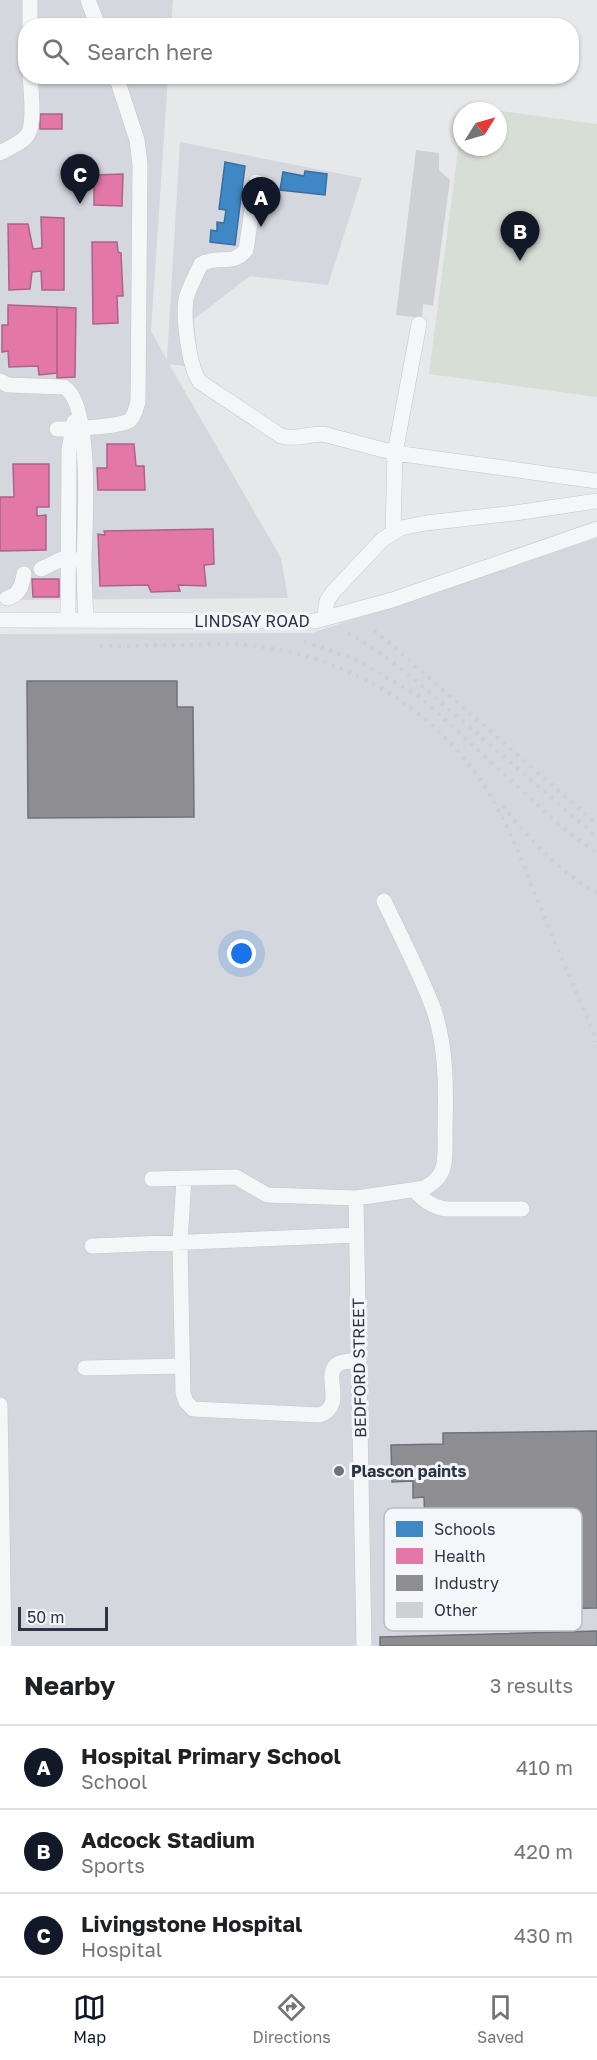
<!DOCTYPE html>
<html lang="en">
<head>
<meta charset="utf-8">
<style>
  body { margin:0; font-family:"Golos Text",sans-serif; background:#f2f2f2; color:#202124 }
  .compass { position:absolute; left:453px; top:102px; width:54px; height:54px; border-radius:50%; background:#fff; box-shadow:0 2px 4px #0004; rotate:53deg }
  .scale { position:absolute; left:18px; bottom:15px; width:90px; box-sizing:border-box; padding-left:6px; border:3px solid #2b3445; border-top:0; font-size:16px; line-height:21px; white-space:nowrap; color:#2b3445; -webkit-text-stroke:4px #f4f6f9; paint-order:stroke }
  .you { position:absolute; left:242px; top:954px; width:21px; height:21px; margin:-15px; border:4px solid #fff; border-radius:50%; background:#1a73e8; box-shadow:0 0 0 9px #1a73e833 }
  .badge { display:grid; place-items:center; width:39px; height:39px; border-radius:50%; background:#111827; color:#fff; font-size:20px; font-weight:700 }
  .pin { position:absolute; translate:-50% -50px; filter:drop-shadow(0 2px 3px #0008) }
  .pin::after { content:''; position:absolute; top:32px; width:21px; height:18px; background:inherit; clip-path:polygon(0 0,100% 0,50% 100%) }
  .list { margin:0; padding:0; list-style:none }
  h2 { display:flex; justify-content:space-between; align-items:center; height:78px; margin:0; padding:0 24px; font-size:26px }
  h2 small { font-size:20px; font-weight:400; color:#757577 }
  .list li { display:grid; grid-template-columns:39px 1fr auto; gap:18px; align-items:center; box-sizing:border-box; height:84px; padding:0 24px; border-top:2px solid #e0e0e0 }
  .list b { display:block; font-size:22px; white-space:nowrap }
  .list p { margin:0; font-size:20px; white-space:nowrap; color:#757577 }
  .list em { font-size:20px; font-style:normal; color:#757577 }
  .icon { flex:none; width:33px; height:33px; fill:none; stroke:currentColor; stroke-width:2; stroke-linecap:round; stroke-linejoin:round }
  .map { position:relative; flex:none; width:597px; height:1646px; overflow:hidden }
  .search { position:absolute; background:#fff; box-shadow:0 2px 4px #0004; left:18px; right:18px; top:18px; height:66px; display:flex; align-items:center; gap:15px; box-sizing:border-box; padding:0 21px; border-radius:24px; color:#757577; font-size:22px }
  .sheet { height:330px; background:#fff }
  nav { display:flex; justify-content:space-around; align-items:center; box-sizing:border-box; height:84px; border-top:2px solid #e0e0e0; background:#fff; font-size:16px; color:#757577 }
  nav a { display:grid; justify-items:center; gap:3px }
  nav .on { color:#111827 }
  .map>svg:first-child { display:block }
  .built { fill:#d4d7dd }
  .green { fill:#d6ded6 }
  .schools { fill:#3f88c5; stroke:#396f9f; stroke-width:1.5 }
  .health { fill:#e377a8; stroke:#ac638a; stroke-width:1.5 }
  .industry { fill:#8d8d92; stroke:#70727b; stroke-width:1.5 }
  .building { fill:#ced0d3 }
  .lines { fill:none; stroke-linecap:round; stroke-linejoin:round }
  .minor-casing { stroke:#c4c6c8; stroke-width:16 }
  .minor { stroke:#f5f6f7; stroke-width:15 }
  .rail { stroke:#cecfd2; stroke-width:4; stroke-dasharray:3 6; stroke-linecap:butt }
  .poi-dot { fill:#6c737f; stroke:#f4f6f9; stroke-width:2 }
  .labels { text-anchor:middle; stroke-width:6; stroke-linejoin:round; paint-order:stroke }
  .street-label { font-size:16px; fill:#2b3445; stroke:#f4f6f9 }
  .poi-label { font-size:16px; font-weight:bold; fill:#2b3445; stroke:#f4f6f9; text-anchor:start }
  .key { fill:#f4f6f9; stroke:#b8bcc3; stroke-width:1.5 }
  .key-label { font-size:16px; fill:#2b3445 }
</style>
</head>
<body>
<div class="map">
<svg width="597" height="1646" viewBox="0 0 597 1646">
  <rect width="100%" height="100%" fill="#e6e8ea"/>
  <path class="built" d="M0 0H173L171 25 26 26V76L168 77 151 331 167 360 180 142 362 178 328 285 250 276 194 319 198 368 169 364 281 558 288 598 0 600Z
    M597 538V1646H0V634L312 633Z"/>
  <path class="green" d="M464 106 597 124V397L429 374 462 119V147H498V111H463Z"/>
  <path class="schools" d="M225 162 245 166 235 245 210 242 211 230 217 231V222L224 223 226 210 219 209Z
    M305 171 327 174 325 195 280 190 283 172 304 176Z"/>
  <path class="health" d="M40 114H62V129H40Z
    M123 174 122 206 94 205V175Z
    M41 217 64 218V290H42L41 271 32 272 30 289 9 290 8 224H28L33 249 42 248Z
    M92 242H117L118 252 121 253 123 296H117L118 323 93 324Z
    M8 305 57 307V373L39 375 38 366 9 367 8 351 2 352V325H8Z
    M57 307 76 308 75 377 57 378Z
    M107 444H134L136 466H144L145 490H98L97 468H107Z
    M13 464H49V507H37V516L46 515V550L0 551V497H14Z
    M213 529 214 564 204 565 206 586 178 585 180 591 151 592 148 585 100 586 98 534 105 535 104 531Z
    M32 579H59V597H33Z"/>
  <path class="industry" d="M27 681H177V707H193L194 817 28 818Z
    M597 1431V1608L444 1610 443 1524H425L424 1497 413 1498V1481L392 1482 391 1445 443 1444V1433Z
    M597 1631V1646H380V1637Z"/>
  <path class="building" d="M416 150 439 153V170L450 180 433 306 423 304 422 318 396 315Z"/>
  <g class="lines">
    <g class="minor-casing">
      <path id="minor" d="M88 0 98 26
        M30 26V0
        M0 153C8 148 23 143 28 134 35 123 31 90 30 76
        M256 182 246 250C232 267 219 254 201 264 196 275 189 287 186 299 183 317 189 368 200 382L281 436C296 440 308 434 323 434L395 453 419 324
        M0 381 8 385 64 387C93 403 85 528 84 559 84 579 85 600 86 620
        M57 429C70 429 121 427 130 420 135 415 136 408 138 402L140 164 137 140 116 76
        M393 532 395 453 597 481
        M41 569 62 559 78 560
        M7 598C20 595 22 585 24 574
        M324 619 327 601 333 592 383 539 401 528 426 523 515 513 597 501
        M0 620 315 621 392 600 597 529
        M68 620 69 450 74 422
        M184 1178 180 1242 183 1393 186 1402 193 1409 320 1415C348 1404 319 1372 340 1363 345 1361 353 1361 359 1360
        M152 1179 236 1177 267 1195 356 1198 425 1188C433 1183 440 1178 443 1168 446 1157 445 1143 445 1132 446 1090 447 1044 432 1005 418 969 400 935 384 901
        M415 1190C423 1201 432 1206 445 1209H522
        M356 1198 364 1646
        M92 1246 357 1235
        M85 1368 182 1366
        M0 1405 4 1646"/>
    </g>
    <use href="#minor" class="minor"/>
    <path class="rail" d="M374 630 597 824
      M348 633 379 652 408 674 597 837
      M304 641 359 661 420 697 565 830 597 853
      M100 646C132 646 164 645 195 645 215 644 235 643 254 646 354 658 442 713 493 800 512 833 525 869 539 904 558 950 578 996 597 1042
      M503 806C530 840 558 871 597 893"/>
  </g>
  <circle class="poi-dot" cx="339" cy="1471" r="6"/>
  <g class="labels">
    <g class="street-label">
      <text x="252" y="627">LINDSAY ROAD</text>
      <text transform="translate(359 1368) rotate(-91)" y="6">BEDFORD STREET</text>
    </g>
    <g class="poi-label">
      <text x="351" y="1477">Plascon paints</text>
    </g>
  </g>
  <rect x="384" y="1508" width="198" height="123" rx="9" class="key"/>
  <rect x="396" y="1521" width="27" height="16" fill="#3f88c5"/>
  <rect x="396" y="1548" width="27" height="16" fill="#e377a8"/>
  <rect x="396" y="1575" width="27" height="16" fill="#8d8d92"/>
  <rect x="396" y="1602" width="27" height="16" fill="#ced0d3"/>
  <g class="key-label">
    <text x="434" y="1535">Schools</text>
    <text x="434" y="1562">Health</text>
    <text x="434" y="1589">Industry</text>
    <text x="434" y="1616">Other</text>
  </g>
</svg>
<svg class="compass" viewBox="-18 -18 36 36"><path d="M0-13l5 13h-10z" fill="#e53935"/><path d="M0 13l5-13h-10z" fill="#757577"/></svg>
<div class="scale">50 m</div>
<div class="you"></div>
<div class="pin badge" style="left:261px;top:227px">A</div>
<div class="pin badge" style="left:520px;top:261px">B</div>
<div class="pin badge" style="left:80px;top:204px">C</div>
<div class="search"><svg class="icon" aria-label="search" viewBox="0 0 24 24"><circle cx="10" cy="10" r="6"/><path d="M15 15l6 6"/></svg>Search here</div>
</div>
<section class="sheet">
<h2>Nearby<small>3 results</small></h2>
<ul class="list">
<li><span class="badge">A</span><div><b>Hospital Primary School</b><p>School</p></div><em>410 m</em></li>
<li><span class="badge">B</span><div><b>Adcock Stadium</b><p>Sports</p></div><em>420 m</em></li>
<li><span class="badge">C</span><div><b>Livingstone Hospital</b><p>Hospital</p></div><em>430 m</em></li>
</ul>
</section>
<nav>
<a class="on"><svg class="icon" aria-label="map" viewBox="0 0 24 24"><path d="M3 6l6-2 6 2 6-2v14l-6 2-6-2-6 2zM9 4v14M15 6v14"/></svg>Map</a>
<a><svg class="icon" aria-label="directions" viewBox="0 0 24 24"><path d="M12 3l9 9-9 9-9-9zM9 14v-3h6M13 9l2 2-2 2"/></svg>Directions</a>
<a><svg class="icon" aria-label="saved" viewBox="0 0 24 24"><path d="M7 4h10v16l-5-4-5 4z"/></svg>Saved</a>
</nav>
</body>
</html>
